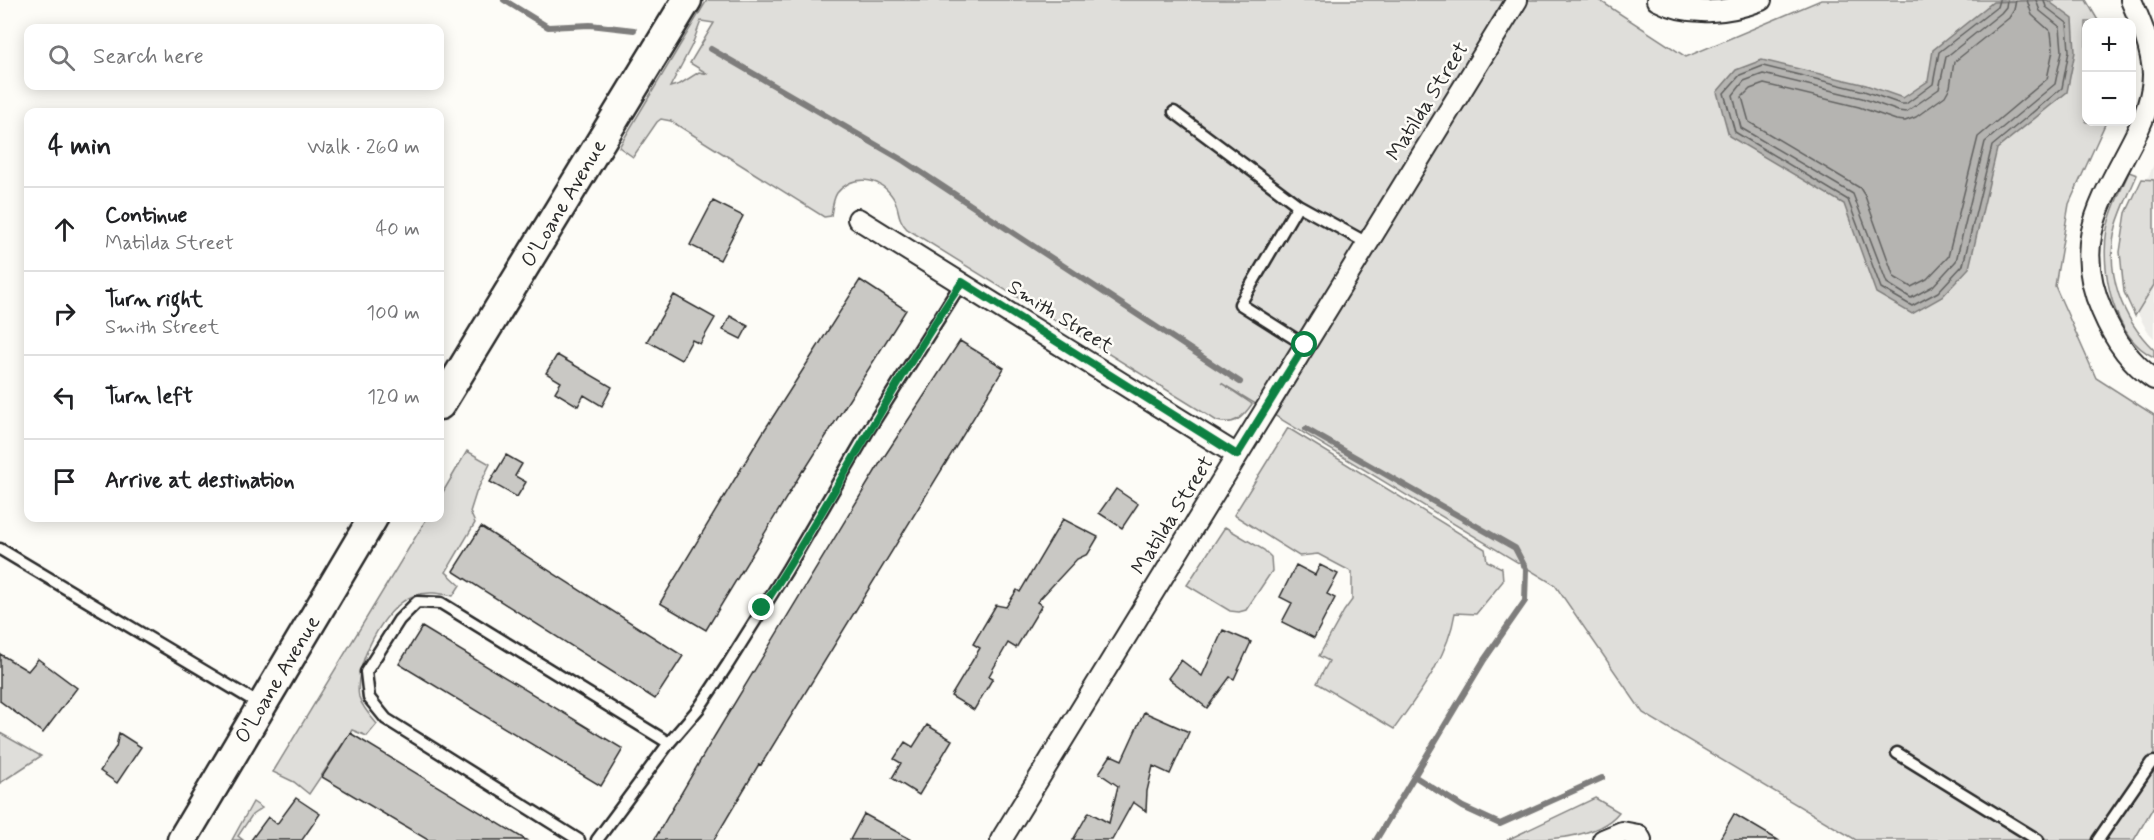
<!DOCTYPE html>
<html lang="en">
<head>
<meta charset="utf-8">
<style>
  body { margin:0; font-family:Mynerve,sans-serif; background:#f6f6f6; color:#202124 }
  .controls { position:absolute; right:18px; top:18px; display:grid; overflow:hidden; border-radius:12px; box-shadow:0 3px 15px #0003 }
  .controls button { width:54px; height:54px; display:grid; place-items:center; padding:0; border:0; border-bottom:2px solid #e0e0e0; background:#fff; color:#202124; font:30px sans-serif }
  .stop { position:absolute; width:18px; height:18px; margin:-14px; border:4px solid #0b8043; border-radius:50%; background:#fff }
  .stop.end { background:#0b8043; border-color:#fff; box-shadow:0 2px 6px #0008 }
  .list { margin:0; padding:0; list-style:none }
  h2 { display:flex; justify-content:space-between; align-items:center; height:78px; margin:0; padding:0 24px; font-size:26px }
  h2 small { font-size:20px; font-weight:400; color:#757577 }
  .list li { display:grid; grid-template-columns:39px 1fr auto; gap:18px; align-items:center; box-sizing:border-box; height:84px; padding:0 24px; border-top:2px solid #e0e0e0 }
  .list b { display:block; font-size:22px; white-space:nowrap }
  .list p { margin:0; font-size:20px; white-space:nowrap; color:#757577 }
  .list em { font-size:20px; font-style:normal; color:#757577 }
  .icon { flex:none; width:33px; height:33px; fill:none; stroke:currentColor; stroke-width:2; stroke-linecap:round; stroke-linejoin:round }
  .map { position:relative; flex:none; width:2154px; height:840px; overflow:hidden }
  .search { position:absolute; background:#fff; box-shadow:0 3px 15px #0003; left:24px; top:24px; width:420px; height:66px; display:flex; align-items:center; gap:15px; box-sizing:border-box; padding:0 21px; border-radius:12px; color:#757577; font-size:22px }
  .panel { position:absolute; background:#fff; box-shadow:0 3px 15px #0003; left:24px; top:108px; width:420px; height:414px; border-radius:12px }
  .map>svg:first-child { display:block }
  .built { fill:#edece8 }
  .green { fill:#dfdeda; stroke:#858482; stroke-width:1.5; fill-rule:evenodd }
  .water { fill:#b5b4b1; stroke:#7e7d7b; stroke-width:1.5 }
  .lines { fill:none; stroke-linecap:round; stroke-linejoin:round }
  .shore { stroke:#626261; stroke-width:1.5 }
  .stream { stroke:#7e7d7b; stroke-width:6 }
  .building { fill:#c9c8c4; stroke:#2b2b2b; stroke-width:1.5 }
  .lane-casing { stroke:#2b2b2b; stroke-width:15 }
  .street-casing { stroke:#2b2b2b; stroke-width:24 }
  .secondary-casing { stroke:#2b2b2b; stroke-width:33 }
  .lane { stroke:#fdfcf7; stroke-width:10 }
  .street { stroke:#fdfcf7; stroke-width:20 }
  .secondary { stroke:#fdfcf7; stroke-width:28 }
  .route { stroke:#0b8043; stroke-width:8 }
  .labels { text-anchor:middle; stroke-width:5; stroke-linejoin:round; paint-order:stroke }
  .street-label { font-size:21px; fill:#2b2b2b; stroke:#fdfcf7 }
</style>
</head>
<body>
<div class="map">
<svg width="2154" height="840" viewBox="0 0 2154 840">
  <rect width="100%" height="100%" fill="#fdfcf7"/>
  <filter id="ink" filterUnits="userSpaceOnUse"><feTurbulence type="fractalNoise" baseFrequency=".0167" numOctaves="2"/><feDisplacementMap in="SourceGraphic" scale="12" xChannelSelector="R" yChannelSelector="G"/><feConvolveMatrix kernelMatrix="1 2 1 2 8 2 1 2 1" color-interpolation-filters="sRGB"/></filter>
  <g filter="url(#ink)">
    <path class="built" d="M2154 164V338L2147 331 2129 296 2128 223Z"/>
    <path class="green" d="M707 0H1599L1686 57 1821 0H2086L2099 22H2086V122H2106L2069 204 2055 286 2096 378 2154 415V806L2134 840H1856L1643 713 1555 585 1221 383 1252 404C1243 417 1235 426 1217 421L907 229C895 216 901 208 892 196 879 177 852 174 837 193 833 199 832 209 831 216L824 217 671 121 661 119 657 122 633 157 619 147ZM701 21 714 23 690 63 708 74 699 72 680 84 670 87 692 45Z
      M2129 172 2137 175C2130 192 2121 209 2116 227 2104 272 2122 319 2154 350V357C2113 338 2100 270 2107 229 2111 209 2121 191 2129 172Z
      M2142 179 2154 180V285L2135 316 2124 292 2120 252 2126 213Z
      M1288 428 1485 549 1487 561 1502 568 1503 581 1476 614 1455 613C1448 657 1419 694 1394 729L1317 683 1329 661 1319 656 1344 611 1352 600V572L1318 554 1299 556 1234 515Z
      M467 451 490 464 476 493 470 512 475 523 446 572 460 585 453 596C439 593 427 591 413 596 383 607 353 667 359 697 362 707 370 716 377 724L367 736 352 730 309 794 294 782 273 772 427 518H440V497Z
      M1225 527 1264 550 1271 557 1272 571 1246 610 1239 612 1230 611 1187 585Z
      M0 733 41 756 0 783Z
      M1595 798 1619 812C1597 840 1544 840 1507 840Z
      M253 802 262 808 252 815 238 836 243 840H232Z"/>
    <path class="water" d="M2047 0 2073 19 2075 52 2067 92 1997 149 1969 268 1942 297 1912 314 1876 293 1844 204 1729 136 1717 92 1736 70 1762 60 1866 85 1903 98 1928 81 1933 50 1993 2Z"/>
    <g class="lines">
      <path class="shore" d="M1999 0 1997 7 1939 52 1933 84 1906 104H1901L1864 91 1763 66 1740 75 1724 93 1735 132 1848 200 1881 288 1912 306 1938 292 1963 265 1992 146 2062 88 2069 51 2067 23 2046 7 2044 0
        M2007 0 2006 7 2001 13 1946 57 1939 89 1906 112 1898 111 1862 98 1763 74 1744 81 1733 95 1741 128 1853 194 1887 283 1911 298 1933 286 1956 261 1985 142 2055 84 2062 51 2060 27 2040 11 2036 0
        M2016 0 2014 10 2009 18 1954 62 1950 87 1945 96 1916 117 1905 121 1896 120 1859 107 1764 84 1750 89 1742 97 1749 122 1860 188 1865 196 1894 277 1911 287 1927 279 1948 257 1978 137 2047 79 2053 50 2051 32 2032 15 2027 0"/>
      <path class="stream" d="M504 0 548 27 590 25 634 30
        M711 49 904 161 1240 382
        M1306 429 1515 548 1526 569 1525 601 1484 660 1376 840
        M1414 776 1463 807 1500 824 1602 778"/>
    </g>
    <path class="building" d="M713 201 743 216 720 260 690 245Z
      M860 280 906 310 804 471 803 470 706 630 660 603 762 434Z
      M674 295 715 318 700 344 692 340 681 360 647 341Z
      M730 316 748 326 741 339 723 330Z
      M960 341 1004 368 761 765 759 764 714 840H654L714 737 880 463Z
      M557 355 612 387 602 406 584 395 578 406 555 392 561 382 546 373Z
      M506 455 522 464 515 476 526 482 517 497 490 482Z
      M1116 489 1138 504 1122 528 1099 513Z
      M1063 519 1098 537 1088 554 1077 559 1037 602 1042 605 1016 648 1008 643 989 676 993 678 974 710 951 696 980 648 973 644 996 605 1006 607 1017 590 1020 592Z
      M481 527 683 656 655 699 453 571Z
      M1296 565 1315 575 1320 565 1338 574 1327 594 1335 598 1314 638 1282 622 1292 603 1280 597Z
      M422 627 623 749 601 786 399 664Z
      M1223 630 1251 642 1234 679 1230 677 1207 708 1168 678 1181 660 1202 676Z
      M0 654 28 671 38 659 77 688 43 733 0 701Z
      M1144 712 1189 732 1170 774 1153 766 1147 791 1146 811 1133 802 1112 840H1073L1089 812 1109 823 1118 786 1099 773 1111 755 1122 760Z
      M927 725 952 740 919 795 892 778 901 763 894 759 905 742 913 747Z
      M119 733 141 747 117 783 100 771 116 747Z
      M350 733 526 840H428L322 777Z
      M296 798 320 814 302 840H251L268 817 277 824Z
      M864 814 912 840H850Z
      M1734 814 1778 840H1719Z"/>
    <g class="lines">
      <g class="lane-casing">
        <path id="lane" d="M1174 112 1298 205
          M1305 345 1240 304 1298 205 1367 243
          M0 549 261 705
          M1897 753 2038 840
          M579 840 386 719 369 698 366 672 399 620 417 602 441 603 669 743
          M597 840 669 743 699 708 728 664 787 570 868 431 962 282
          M2098 840 2151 763 2154 762"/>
      </g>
      <g class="street-casing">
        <path id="street" d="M1657 0C1689 17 1728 13 1761 0
          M2131 0C2141 23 2152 49 2153 74 2153 96 2143 121 2133 140 2102 201 2071 241 2102 311 2113 337 2130 363 2154 379
          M858 219 1237 455
          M1001 840 1517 0
          M1603 840 1622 832 1638 835 1641 840"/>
      </g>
      <g class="secondary-casing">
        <path id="secondary" d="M440 405 687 0
          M182 840 373 518"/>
      </g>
      <use href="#lane" class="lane"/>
      <use href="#street" class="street"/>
      <use href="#secondary" class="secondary"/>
    </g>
  </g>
  <g class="lines" filter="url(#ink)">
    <path class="route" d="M762 608C832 502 890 388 962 282L1237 455 1305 345"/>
  </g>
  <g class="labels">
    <g class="street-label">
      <text transform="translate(1427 101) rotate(-58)" y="7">Matilda Street</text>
      <text transform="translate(563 203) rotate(-59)" y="7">O'Loane Avenue</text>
      <text transform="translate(1061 316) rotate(32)" y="7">Smith Street</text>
      <text transform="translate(1172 515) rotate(-58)" y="7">Matilda Street</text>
      <text transform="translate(277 679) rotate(-59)" y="7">O'Loane Avenue</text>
    </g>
  </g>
</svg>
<div class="controls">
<button>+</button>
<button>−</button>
</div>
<div class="stop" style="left:1305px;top:345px"></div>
<div class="stop end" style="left:762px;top:608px"></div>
<div class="search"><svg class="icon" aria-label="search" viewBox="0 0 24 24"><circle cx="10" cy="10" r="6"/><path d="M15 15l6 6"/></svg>Search here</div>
<section class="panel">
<h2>4 min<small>Walk · 260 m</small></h2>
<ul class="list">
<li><svg class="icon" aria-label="ahead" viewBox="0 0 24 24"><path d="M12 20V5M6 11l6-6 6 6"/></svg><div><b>Continue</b><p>Matilda Street</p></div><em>40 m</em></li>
<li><svg class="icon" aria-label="right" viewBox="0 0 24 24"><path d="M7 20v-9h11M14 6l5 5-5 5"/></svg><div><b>Turn right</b><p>Smith Street</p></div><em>100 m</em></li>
<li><svg class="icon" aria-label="left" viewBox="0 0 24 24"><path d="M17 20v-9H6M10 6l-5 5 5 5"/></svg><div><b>Turn left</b></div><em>120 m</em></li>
<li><svg class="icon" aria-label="arrive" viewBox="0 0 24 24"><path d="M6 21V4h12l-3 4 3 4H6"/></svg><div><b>Arrive at destination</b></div></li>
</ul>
</section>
</div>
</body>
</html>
